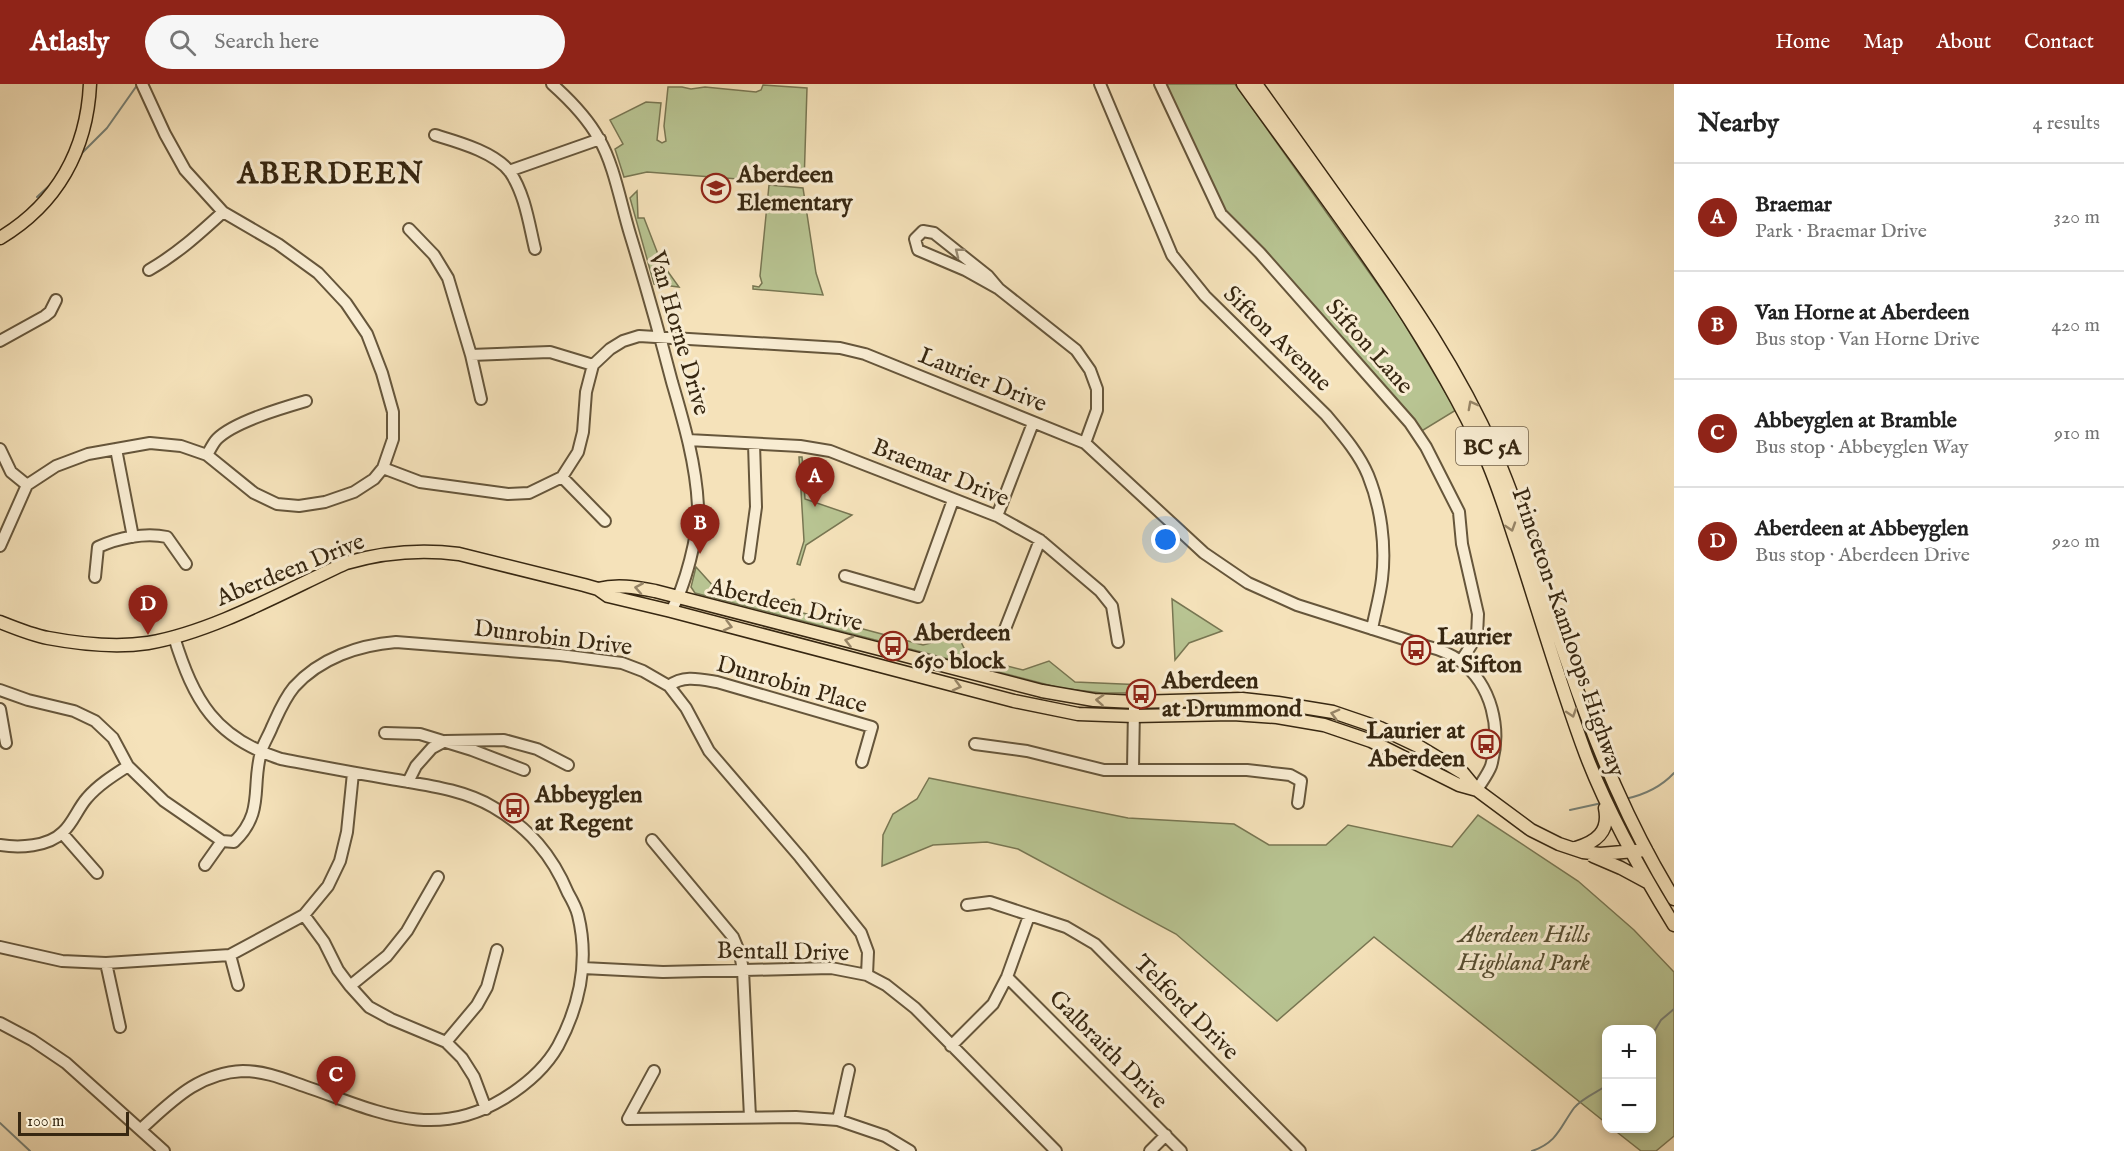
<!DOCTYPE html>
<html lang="en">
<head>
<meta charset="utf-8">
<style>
  body { margin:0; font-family:"IM FELL English",serif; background:#f6f6f6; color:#222 }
  .controls { position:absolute; right:18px; bottom:18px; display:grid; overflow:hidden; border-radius:12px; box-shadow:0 3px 9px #0003 }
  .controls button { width:54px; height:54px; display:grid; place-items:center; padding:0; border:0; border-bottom:2px solid #e0e0e0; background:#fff; color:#222; font:30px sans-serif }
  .scale { position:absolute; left:18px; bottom:15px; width:111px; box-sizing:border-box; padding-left:6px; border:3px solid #372711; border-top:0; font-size:16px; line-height:21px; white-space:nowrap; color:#372711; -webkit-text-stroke:4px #f8ecd2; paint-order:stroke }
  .you { position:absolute; left:1166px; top:456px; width:21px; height:21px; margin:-15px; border:4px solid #fff; border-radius:50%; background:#1a73e8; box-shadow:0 0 0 9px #1a73e833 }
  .badge { display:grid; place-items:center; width:39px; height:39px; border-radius:50%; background:#8f2418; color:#fff; font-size:20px; font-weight:700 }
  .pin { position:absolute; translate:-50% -50px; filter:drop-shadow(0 2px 3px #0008) }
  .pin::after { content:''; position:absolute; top:32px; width:21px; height:18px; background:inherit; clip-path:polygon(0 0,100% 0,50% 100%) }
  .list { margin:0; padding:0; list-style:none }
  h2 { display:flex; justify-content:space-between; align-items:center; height:78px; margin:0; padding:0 24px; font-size:26px }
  h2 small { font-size:20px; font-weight:400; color:#767676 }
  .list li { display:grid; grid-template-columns:39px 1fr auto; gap:18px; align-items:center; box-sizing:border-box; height:108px; padding:0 24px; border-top:2px solid #e0e0e0 }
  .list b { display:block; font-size:22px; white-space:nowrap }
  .list p { margin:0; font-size:20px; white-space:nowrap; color:#767676 }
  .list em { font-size:20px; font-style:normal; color:#767676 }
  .icon { flex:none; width:33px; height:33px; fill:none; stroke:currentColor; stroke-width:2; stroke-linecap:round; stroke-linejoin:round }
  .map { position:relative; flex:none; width:1674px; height:1067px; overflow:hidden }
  header { display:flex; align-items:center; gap:36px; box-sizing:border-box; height:84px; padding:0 30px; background:#8f2418; color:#fff }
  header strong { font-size:28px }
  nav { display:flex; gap:33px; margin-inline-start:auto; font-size:21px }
  .search { width:420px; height:54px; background:#f6f6f6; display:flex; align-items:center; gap:15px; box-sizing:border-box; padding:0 21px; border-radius:33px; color:#767676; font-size:22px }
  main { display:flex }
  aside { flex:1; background:#fff }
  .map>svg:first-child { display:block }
  .green { fill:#b8c492; stroke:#787652; stroke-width:1.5 }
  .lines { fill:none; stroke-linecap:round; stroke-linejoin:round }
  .stream { stroke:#768076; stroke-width:2 }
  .minor-casing { stroke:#66563b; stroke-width:14 }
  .major-casing { stroke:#372711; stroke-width:15 }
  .minor { stroke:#f8ecd2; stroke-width:10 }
  .major { stroke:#f5e2ba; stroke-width:12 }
  .oneway { stroke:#988a72 }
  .oneway2 { stroke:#968466 }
  .labels { text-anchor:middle; stroke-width:6; stroke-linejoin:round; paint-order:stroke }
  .shield { fill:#f8ecd2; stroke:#71624b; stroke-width:1.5 }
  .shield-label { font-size:22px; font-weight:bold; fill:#372711 }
  .poi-label { font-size:24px; font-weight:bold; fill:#372711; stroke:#f8ecd2; text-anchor:start }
  .street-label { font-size:24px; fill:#372711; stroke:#f8ecd2 }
  .park-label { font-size:24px; font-style:italic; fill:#574e31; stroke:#f8ecd2 }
  .district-label { font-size:30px; font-weight:bold; letter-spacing:1.5px; fill:#372711; stroke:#f8ecd2 }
</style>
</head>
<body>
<header>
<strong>Atlasly</strong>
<div class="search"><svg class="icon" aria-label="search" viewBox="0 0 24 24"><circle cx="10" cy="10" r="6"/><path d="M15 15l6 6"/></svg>Search here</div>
<nav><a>Home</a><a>Map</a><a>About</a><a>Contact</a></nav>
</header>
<main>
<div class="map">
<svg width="1674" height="1067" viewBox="0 0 1674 1067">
  <rect width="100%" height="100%" fill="#f5e2ba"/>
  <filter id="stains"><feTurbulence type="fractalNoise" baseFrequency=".00333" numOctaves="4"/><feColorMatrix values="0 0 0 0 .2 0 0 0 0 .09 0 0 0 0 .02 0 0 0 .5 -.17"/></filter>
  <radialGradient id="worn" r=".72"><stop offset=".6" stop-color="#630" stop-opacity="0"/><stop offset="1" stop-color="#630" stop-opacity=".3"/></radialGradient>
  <path class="green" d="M1163 0H1235L1398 229 1456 326 1420 348 1223 125Z
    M763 1 807 4 804 100 647 88 624 93 615 65 623 60 610 36 646 18 661 19 657 56 662 59 666 57 664 42 668 3H682L691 5 705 3 756 8 761 6Z
    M769 101 803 104 816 189 823 211 753 205V202L759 203 762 199 760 192Z
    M637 107 638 134H644L661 178 679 203 654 200 630 114Z
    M799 373H802L805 415 852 431 806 461 800 481 797 480 804 457Z
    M696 483 715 504 773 520 794 515 803 529 923 561 958 552 968 572 1023 586 1049 577 1075 598 1145 601V609H1102L1060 604 695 509 691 503Z
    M1172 515 1222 547 1189 559 1175 576Z
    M929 694 1128 734 1234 740 1269 761H1326L1348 741 1452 763 1478 731 1578 797 1634 846 1674 888V1052L1656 1067H1641L1613 1045 1652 1044V946H1606V1039L1374 853 1277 937 1176 850 1018 765 987 758 933 761 882 782 883 751 893 730 917 715Z"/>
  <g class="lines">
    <path class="stream" d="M80 71 107 44 138 0
      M37 113 52 99
      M1625 715C1644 711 1661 703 1674 689
      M1570 726 1602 719
      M1652 951 1661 936 1674 925
      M0 1039 30 1067
      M1532 1067C1558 1058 1560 1043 1574 1024 1581 1015 1597 1008 1606 1002"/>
    <g class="minor-casing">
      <path id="minor" d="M552 0C570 16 587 33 599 55 614 80 621 121 630 150 645 199 659 248 672 298 684 339 696 380 698 422 699 450 685 503 671 527
        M1100 0 1172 171 1205 212 1326 331C1341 349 1359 369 1368 391 1381 423 1386 461 1382 495 1380 512 1375 529 1372 545
        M1160 0 1221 130 1260 169 1410 339 1426 363 1459 428 1462 460 1478 530 1477 552 1461 577
        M435 51C458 58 495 68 510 88 525 110 529 140 535 165
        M509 87 600 55
        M409 145 434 171 448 194 471 271 481 315
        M149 186C177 170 199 150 223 128
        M999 205 988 192 934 149 923 147 915 155 918 166 965 186 999 205 1076 266 1090 286 1097 305V326L1085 359
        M0 257 45 232 50 228 56 216
        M471 271 550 268 593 281
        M688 356 800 362 830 367 997 432 1040 456 1100 507 1112 522 1118 558
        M0 365 11 388 27 401
        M116 365 133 453
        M207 371C210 366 213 359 217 355 234 338 282 324 306 317
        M383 384 420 398 508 410 529 409 562 393 578 368 583 348 586 308 593 281 610 265 623 257 639 252 840 264 865 270 1085 359 1204 469 1248 499 1297 521 1426 562C1438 565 1450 569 1460 577 1492 601 1502 645 1491 682 1488 690 1481 699 1477 706
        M562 393 605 437
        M997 432 1033 339
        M0 462 27 401 56 382 88 370 150 359 181 362 207 371 254 409 277 420 299 422 325 418 354 408 374 395 383 384 393 355V328L382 289 367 250 346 219 318 189 278 160 223 128 185 86 165 50 142 0
        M749 474 756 423 754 360
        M845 492 918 513 953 416
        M95 493 98 463C118 454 145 448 167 453L186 480
        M1005 545 1040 456
        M669 602C683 591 699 595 717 598L872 643 862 678
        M0 606 28 616 74 627 95 637 113 654 128 682 164 717 222 757
        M0 625 6 659
        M385 649 420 650 472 666 524 686
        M975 660 1027 667 1104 686H1247L1290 691 1301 697 1298 719
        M1133 685 1134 624
        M408 698 416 682 432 664 445 657 504 656 537 665 568 681
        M62 749 97 789
        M652 756 733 853 740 870 743 886 750 1033
        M222 757 234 758C265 728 251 704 261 668 263 660 269 651 272 643 278 630 284 615 294 603 320 574 359 561 396 558L560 571 622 579 643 587 669 602 686 624 709 667 800 773 861 849 868 868 867 891
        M0 761C19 764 48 763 63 748 73 739 78 724 87 714 98 701 114 691 128 682
        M205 781 222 757
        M967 821 990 818 1066 843 1095 860 1300 1067
        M304 831 324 858 338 886 350 902 369 923 391 935 446 958 462 974 474 993 486 1025
        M0 863 62 877 106 879 230 871 304 831 328 802 340 777 347 748 353 689
        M230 871 238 901
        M106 879 120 943
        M583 884 663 888 831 884 867 891 886 901 915 924 1056 1067
        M1007 893 1181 1067
        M350 902 387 872 407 847 438 793
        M0 939 32 956 66 979 164 1067
        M446 958 477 921 487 903 497 866
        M951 962 993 920 1007 893 1029 832
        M654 987 628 1035 796 1033 838 1036 885 1052 910 1067
        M838 1036 849 986
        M141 1045C172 1017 198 989 243 987 265 987 284 995 304 1002 375 1026 432 1058 503 1015 526 1001 545 985 558 962 580 921 589 876 578 831 576 823 572 816 568 809 552 771 529 744 493 723 463 705 425 701 391 695 354 689 318 682 281 675 215 654 194 617 174 553
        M1150 1067 1166 1051"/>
    </g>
    <g class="major-casing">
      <path id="major" d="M1243 0C1329 120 1423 237 1485 372 1499 403 1508 435 1519 467 1541 535 1561 604 1586 671 1609 731 1640 786 1674 841
        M1256 0C1290 48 1324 96 1358 143 1410 215 1459 287 1495 369 1525 438 1544 512 1569 583 1597 664 1629 742 1674 815
        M0 154C57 120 87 66 90 0
        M598 505C617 500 635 503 655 507L1042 607 1094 616 1135 618 1242 615 1278 619 1333 628 1380 644 1418 662 1463 689 1477 706 1531 746 1559 760 1583 768 1600 770 1646 766
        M0 538C15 544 32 551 48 554 80 560 115 564 148 559 213 548 285 507 346 479 384 468 420 465 459 470L584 501 598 505 608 512 671 527 1014 617 1078 630 1134 632 1233 630 1277 633 1324 641 1371 657 1459 701 1477 706
        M1576 764C1596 758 1610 748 1605 724
        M1593 772 1621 784 1647 798"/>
    </g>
    <use href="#minor" class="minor"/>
    <use href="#major" class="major"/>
  </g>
  <defs><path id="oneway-chevron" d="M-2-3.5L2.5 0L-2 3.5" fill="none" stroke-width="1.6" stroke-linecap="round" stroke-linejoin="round" transform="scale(1.5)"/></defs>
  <use class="oneway" href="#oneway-chevron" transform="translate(959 168) rotate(-142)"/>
  <g class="oneway2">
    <use href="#oneway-chevron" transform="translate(1472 321) rotate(-118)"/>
    <use href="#oneway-chevron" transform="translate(1511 443) rotate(72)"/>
    <use href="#oneway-chevron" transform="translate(639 504) rotate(-170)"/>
    <use href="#oneway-chevron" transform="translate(728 542) rotate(15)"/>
    <use href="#oneway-chevron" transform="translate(849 557) rotate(-166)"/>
    <use href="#oneway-chevron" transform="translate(957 602) rotate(15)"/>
    <use href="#oneway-chevron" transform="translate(1100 616) rotate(-176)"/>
    <use href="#oneway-chevron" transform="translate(1572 629) rotate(72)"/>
    <use href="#oneway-chevron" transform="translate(1335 630) rotate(-165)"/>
  </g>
  <defs>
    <g id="school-ring" transform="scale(1.5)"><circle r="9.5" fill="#f8ecd2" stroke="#8f2418" stroke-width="1.5"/><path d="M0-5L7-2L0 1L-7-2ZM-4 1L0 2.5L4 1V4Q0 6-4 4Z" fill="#8f2418"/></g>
    <g id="bus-ring" transform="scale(1.5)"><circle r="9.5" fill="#f8ecd2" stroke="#8f2418" stroke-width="1.5"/><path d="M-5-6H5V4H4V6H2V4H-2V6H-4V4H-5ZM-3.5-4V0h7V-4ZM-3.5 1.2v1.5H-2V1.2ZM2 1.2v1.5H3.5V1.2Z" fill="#8f2418"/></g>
  </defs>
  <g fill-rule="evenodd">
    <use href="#school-ring" x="716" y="104"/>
    <use href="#bus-ring" x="893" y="562"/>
    <use href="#bus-ring" x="1416" y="566"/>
    <use href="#bus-ring" x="1141" y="610"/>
    <use href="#bus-ring" x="1486" y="660"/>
    <use href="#bus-ring" x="514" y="724"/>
  </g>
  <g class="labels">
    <rect class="shield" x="1456" y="343" width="72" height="38" rx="4.5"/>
    <g class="shield-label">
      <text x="1492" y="370">BC 5A</text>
    </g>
    <g class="poi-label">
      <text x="737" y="98">Aberdeen<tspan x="737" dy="28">Elementary</tspan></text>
      <text x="914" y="556">Aberdeen<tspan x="914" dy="28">650 block</tspan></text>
      <text x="1437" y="560">Laurier<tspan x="1437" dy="28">at Sifton</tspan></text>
      <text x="1162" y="604">Aberdeen<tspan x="1162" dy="28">at Drummond</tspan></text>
      <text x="1465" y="654" text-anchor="end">Laurier at<tspan x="1465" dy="28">Aberdeen</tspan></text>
      <text x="535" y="718">Abbeyglen<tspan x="535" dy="28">at Regent</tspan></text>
    </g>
    <g class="street-label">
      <text transform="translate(680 249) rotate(74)" y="8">Van Horne Drive</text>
      <text transform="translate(1278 254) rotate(44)" y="8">Sifton Avenue</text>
      <text transform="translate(1370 262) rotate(48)" y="8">Sifton Lane</text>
      <text transform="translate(983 295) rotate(22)" y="8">Laurier Drive</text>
      <text transform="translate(941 388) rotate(22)" y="8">Braemar Drive</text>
      <text transform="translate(290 485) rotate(-22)" y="8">Aberdeen Drive</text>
      <text transform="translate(786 520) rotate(14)" y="8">Aberdeen Drive</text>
      <text transform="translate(1569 548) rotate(71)" y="8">Princeton-Kamloops Highway</text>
      <text transform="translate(553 553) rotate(7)" y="8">Dunrobin Drive</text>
      <text transform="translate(792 600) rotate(16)" y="8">Dunrobin Place</text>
      <text transform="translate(783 867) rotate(1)" y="8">Bentall Drive</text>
      <text transform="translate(1187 923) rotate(45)" y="8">Telford Drive</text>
      <text transform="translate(1109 965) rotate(45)" y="8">Galbraith Drive</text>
    </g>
    <g class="park-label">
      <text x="1524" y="858">Aberdeen Hills<tspan x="1524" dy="28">Highland Park</tspan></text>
    </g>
    <g class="district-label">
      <text x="331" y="99">ABERDEEN</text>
    </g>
  </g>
  <rect width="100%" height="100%" filter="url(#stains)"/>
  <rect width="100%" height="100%" fill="url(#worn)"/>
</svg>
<div class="controls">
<button>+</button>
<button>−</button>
</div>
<div class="scale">100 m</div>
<div class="you"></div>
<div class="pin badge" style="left:815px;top:423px">A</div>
<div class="pin badge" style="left:700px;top:470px">B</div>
<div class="pin badge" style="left:336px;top:1022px">C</div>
<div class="pin badge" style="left:148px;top:551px">D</div>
</div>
<aside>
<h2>Nearby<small>4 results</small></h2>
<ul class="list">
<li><span class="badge">A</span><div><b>Braemar</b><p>Park · Braemar Drive</p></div><em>320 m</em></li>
<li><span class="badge">B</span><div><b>Van Horne at Aberdeen</b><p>Bus stop · Van Horne Drive</p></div><em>420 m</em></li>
<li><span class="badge">C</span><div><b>Abbeyglen at Bramble</b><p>Bus stop · Abbeyglen Way</p></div><em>910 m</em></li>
<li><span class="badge">D</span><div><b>Aberdeen at Abbeyglen</b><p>Bus stop · Aberdeen Drive</p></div><em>920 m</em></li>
</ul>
</aside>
</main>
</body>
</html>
